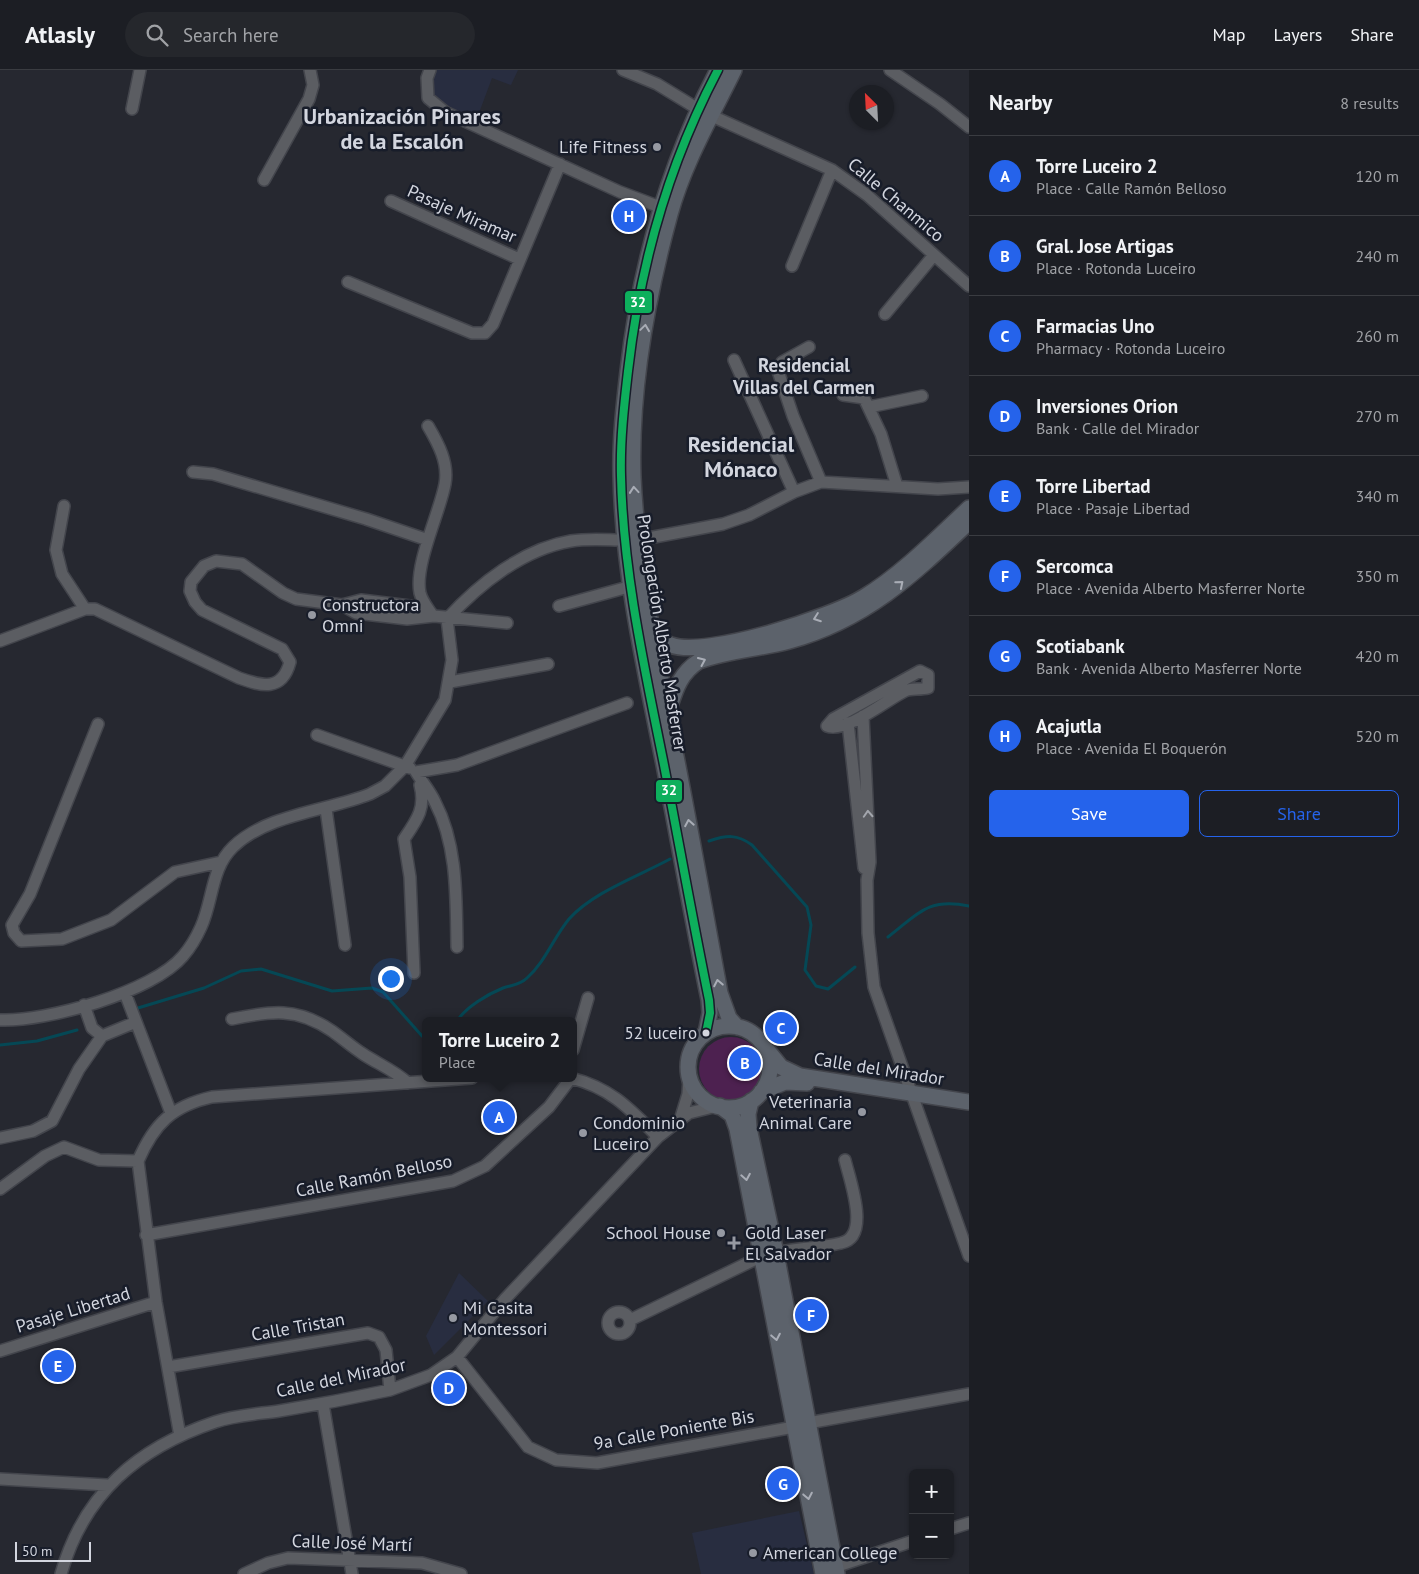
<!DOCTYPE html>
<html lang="en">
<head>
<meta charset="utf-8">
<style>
  body { margin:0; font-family:"PT Sans",sans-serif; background:#25272c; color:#f1f3f6 }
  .controls { position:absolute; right:15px; bottom:15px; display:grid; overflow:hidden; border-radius:8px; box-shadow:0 1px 4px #0004 }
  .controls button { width:45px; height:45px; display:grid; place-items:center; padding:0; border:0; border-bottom:1px solid #3a3c41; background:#1c1e24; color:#f1f3f6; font:25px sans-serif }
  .compass { position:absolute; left:849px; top:15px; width:45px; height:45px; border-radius:50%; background:#1c1e24; box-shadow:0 1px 4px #0004; rotate:336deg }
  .scale { position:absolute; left:15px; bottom:12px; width:76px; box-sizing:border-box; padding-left:5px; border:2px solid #d3d6df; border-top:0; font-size:14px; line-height:18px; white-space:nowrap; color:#d3d6df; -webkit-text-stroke:4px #181d2a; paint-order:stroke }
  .you { position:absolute; left:390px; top:908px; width:18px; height:18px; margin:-12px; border:4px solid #fff; border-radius:50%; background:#1a73e8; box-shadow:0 0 0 8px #1a73e833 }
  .badge { display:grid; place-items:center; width:32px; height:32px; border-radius:50%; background:#2563eb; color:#fff; font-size:16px; font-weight:700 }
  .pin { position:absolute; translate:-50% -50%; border:2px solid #fff; box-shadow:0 1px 5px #0006 }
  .popup { position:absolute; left:422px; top:947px; width:155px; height:65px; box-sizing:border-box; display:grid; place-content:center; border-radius:8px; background:#1c1e24; filter:drop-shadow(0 1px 4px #0005); font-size:16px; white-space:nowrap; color:#a0a2a6 }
  .popup b { font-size:19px; color:#f1f3f6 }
  .popup::after { content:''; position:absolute; left:50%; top:100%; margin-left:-10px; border:10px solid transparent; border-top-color:#1c1e24 }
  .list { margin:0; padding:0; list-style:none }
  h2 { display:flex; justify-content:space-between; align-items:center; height:65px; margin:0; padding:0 20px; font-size:21px }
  h2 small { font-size:16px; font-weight:400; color:#a0a2a6 }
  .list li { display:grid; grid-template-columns:32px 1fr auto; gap:15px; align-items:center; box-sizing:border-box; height:80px; padding:0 20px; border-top:1px solid #3a3c41 }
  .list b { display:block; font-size:19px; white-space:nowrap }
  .list p { margin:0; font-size:16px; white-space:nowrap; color:#a0a2a6 }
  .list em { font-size:16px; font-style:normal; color:#a0a2a6 }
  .actions { display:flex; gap:10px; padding:15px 20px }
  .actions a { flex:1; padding:11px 0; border:1px solid #2563eb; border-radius:8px; text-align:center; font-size:18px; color:#2563eb }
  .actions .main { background:#2563eb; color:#fff }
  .icon { flex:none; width:28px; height:28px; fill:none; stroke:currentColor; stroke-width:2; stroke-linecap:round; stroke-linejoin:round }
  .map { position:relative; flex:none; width:969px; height:1504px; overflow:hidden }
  header { display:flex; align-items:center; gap:30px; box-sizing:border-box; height:70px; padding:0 25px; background:#1c1e24; border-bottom:1px solid #3a3c41 }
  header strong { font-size:24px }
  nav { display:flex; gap:28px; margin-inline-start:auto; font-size:18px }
  .search { width:350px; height:45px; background:#25272c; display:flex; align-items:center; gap:12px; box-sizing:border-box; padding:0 18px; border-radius:28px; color:#a0a2a6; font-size:19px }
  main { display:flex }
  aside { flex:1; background:#1c1e24 }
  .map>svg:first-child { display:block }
  .built { fill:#282d40 }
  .green { fill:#4d2150 }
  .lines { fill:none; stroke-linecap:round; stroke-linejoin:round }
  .stream { stroke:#054855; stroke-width:3 }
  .minor-casing { stroke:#43454c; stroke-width:14 }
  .major-casing { stroke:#43454c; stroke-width:18 }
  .minor { stroke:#5b5d62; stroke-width:11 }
  .major { stroke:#5c626b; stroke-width:15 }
  .bus-1-casing { stroke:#181d2a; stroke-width:11 }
  .bus-1 { stroke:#0daf5c; stroke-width:8 }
  .oneway { stroke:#a9adb6 }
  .oneway2 { stroke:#a3a6ad }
  .poi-dot { fill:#9699a2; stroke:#181d2a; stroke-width:2 }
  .bus-dot { fill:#d3d6df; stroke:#181d2a; stroke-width:2 }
  .labels { text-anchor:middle; stroke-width:5; stroke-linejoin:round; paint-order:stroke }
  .bus-label { font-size:17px; fill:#d3d6df; stroke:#181d2a; text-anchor:end }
  .poi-label { font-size:18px; fill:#d3d6df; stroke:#181d2a; text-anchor:start }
  .street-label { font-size:18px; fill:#d3d6df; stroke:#181d2a }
  .neighbourhood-label { font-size:19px; font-weight:bold; fill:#d3d6df; stroke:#181d2a }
  .district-label { font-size:22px; font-weight:bold; fill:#d3d6df; stroke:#181d2a }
  .line-badge { stroke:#181d2a; stroke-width:2 }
  .badge-label { font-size:14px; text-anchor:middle; font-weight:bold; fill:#fff }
</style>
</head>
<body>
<header>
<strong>Atlasly</strong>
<div class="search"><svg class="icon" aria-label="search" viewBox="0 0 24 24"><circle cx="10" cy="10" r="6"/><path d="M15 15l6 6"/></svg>Search here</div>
<nav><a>Map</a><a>Layers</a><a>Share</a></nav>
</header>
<main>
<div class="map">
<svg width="969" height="1504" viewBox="0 0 969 1504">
  <rect width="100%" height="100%" fill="#262830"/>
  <path class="built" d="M437 0H518L511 15 492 8 476 51 446 38 434 27 433 10Z
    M459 1203 488 1231 434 1285 426 1266Z
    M799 1441 814 1504H701L692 1463Z"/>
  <path class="green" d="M699 999a32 32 0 1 1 64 0a32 32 0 1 1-64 0Z"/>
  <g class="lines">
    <path class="stream" d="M709 771C727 765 737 764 752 775L807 837 811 855 805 900 816 916 828 919 855 897
      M888 867C918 844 928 827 969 836
      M138 938 204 918 241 901 261 899 332 921 372 918 383 922 422 966 425 967
      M457 951C466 937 488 924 503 918 512 915 520 915 527 908 545 892 554 867 569 849 593 822 639 806 670 789
      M0 975 37 971 77 960"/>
    <g class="minor-casing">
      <path id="minor" d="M430 0 427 8 428 28 445 42 620 122 660 137
        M623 0 657 14 698 39
        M890 0 940 34 969 57
        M132 39 140 0
        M712 46 832 100 867 125 969 216
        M264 110 309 29 313 15 310 0
        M391 131 519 189
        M792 196 832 100
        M348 212 472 263H485L493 254 560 94
        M885 244 934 185
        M809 277 782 292 778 301 793 346 821 412
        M734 290 794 422
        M843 325 864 328 881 364 897 416
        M869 337 922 326
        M428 356C438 373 449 393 445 414 440 442 414 495 420 523 422 531 427 537 431 543
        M193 402 213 404 366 449 428 470
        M64 436 56 480 62 504 85 539
        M638 470 723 454 749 445 794 422 821 412 938 419 969 417
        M342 535 356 543 407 549 434 546 507 553
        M559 536 632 516
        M0 571 85 539H95L239 608C262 616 282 622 290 592L282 579 202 540 195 532 190 521 191 512 204 496 216 491 242 494 283 523 296 529 342 535 361 530 410 536 423 540 434 546
        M920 601 928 605V618C920 620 911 618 905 621 888 629 845 664 827 656L833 649Z
        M450 612 548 594
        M863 646 870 792 867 810 868 863 874 917 969 1186
        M848 653 864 798
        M98 654 30 824 12 855 14 863 21 871 62 869 111 850 175 802 221 792
        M317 665 410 698
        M326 739 345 875
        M457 877C456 829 458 776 435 732 430 721 422 712 416 702L457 695 627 633
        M414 903 410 807 404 769C417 750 426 738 420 715
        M125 923 171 1043
        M84 935 92 958 102 966
        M232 949C271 941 297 937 332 961 342 968 352 977 363 984 378 994 394 1000 408 1013
        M0 950C46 952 153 922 183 886 190 878 197 866 201 857 213 831 211 798 233 777 267 744 327 741 370 724L385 716 405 696 445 630 452 590 447 549C479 514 523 479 571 471 588 468 608 470 625 470
        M573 980 588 928
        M571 1008C611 1018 630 1039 658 1067
        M681 1047 688 1024 689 1008
        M0 1068 33 1061 52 1051 79 999 102 966 136 952
        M0 1119 45 1086 64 1077 99 1090 138 1091
        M146 1165 453 1111 485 1096 549 1037 571 1008
        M776 1183C797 1178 820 1178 841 1173 871 1167 850 1111 845 1090
        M608 1253a11 11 0 1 1 22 0a11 11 0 1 1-22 0Z
        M630 1250 760 1187
        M0 1281 156 1232
        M457 1287 528 1377 556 1390 597 1393 794 1357
        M168 1297 368 1263 379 1267 386 1280 390 1320
        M323 1334 352 1504
        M808 1353 969 1324
        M180 1366 156 1232 138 1091C154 1054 172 1036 212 1027L472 1008
        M0 1409 107 1415
        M950 1459 969 1453
        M835 1497 913 1471
        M61 1504C84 1423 138 1378 215 1352 235 1345 258 1344 279 1341 316 1335 353 1328 390 1320L431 1305 457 1287 505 1229 658 1067 689 1043 717 1036
        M244 1504 268 1493 288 1488 422 1493 461 1504"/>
    </g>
    <g class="major-casing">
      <path id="major" d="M734 0C711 47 684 93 670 144 647 228 630 319 633 407 637 494 656 580 672 666 689 751 704 837 720 923L729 948 737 957
        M652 557C657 565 662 572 671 575 705 588 832 547 864 527 902 504 937 468 969 438
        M668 642C675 621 679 604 699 591 728 580 760 579 789 571 866 550 913 505 969 452
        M688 997a41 41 0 1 1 82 0a41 41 0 1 1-82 0Z
        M706 963 710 943 709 930C693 852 679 773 664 695 645 600 623 503 621 406 620 371 624 336 628 301 640 195 668 95 718 0
        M768 981 781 997 800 1006 969 1032
        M761 1022 785 1012 807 1013
        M751 1031 748 1044 749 1058 776 1183 837 1504
        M720 1036 732 1045 737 1059 823 1504"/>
    </g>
    <use href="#minor" class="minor"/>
    <use href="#major" class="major"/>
    <g class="bus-1-casing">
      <path id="bus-1" d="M706 963 710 943 709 930C693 852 679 773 664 695 645 600 623 503 621 406 620 371 624 336 628 301 640 195 668 95 718 0"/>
    </g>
    <use href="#bus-1" class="bus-1"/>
  </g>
  <defs><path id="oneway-chevron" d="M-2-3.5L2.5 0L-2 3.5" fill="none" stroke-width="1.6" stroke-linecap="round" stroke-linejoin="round" transform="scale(1.25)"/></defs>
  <g class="oneway">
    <use href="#oneway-chevron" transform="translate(645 258) rotate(-82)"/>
    <use href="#oneway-chevron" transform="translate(634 420) rotate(-95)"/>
    <use href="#oneway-chevron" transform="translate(900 514) rotate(-40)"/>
    <use href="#oneway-chevron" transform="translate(817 548) rotate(160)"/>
    <use href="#oneway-chevron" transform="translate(702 591) rotate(-24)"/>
    <use href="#oneway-chevron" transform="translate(689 753) rotate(-100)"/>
    <use href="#oneway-chevron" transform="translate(718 913) rotate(-101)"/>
    <use href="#oneway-chevron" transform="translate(746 1107) rotate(80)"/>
    <use href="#oneway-chevron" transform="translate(776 1267) rotate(79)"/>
    <use href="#oneway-chevron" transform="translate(808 1426) rotate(79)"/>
  </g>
  <use class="oneway2" href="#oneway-chevron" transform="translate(868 744) rotate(-93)"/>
  <g class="poi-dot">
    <circle cx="657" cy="77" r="5"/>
    <circle cx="312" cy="545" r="5"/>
    <circle cx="862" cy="1042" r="5"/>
    <circle cx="583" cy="1063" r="5"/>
    <circle cx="721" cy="1163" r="5"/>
    <path d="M731.5 1165.5h5v5h5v5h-5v5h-5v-5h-5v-5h5z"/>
    <circle cx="453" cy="1248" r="5"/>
    <circle cx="753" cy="1483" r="5"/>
  </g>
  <circle class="bus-dot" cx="706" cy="963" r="4.5"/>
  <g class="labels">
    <g class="bus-label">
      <text x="697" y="969">52 luceiro</text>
    </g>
    <g class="poi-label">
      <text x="647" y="83" text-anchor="end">Life Fitness</text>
      <text x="322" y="541">Constructora<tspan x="322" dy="21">Omni</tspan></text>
      <text x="852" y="1038" text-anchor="end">Veterinaria<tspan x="852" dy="21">Animal Care</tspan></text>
      <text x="593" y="1059">Condominio<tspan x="593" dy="21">Luceiro</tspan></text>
      <text x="711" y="1169" text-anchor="end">School House</text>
      <text x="745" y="1169">Gold Laser<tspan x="745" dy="21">El Salvador</tspan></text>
      <text x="463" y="1244">Mi Casita<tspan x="463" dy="21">Montessori</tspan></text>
      <text x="763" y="1489">American College</text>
    </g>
    <g class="street-label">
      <text transform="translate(896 130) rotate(40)" y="6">Calle Chanmico</text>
      <text transform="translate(462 144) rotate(24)" y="6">Pasaje Miramar</text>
      <text transform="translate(662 563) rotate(81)" y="6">Prolongación Alberto Masferrer</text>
      <text transform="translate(879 999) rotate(9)" y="6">Calle del Mirador</text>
      <text transform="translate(374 1106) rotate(-11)" y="6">Calle Ramón Belloso</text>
      <text transform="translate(73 1240) rotate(-17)" y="6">Pasaje Libertad</text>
      <text transform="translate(298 1257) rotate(-10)" y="6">Calle Tristan</text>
      <text transform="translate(341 1308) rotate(-12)" y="6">Calle del Mirador</text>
      <text transform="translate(674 1360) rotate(-10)" y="6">9a Calle Poniente Bis</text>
      <text transform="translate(352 1473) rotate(2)" y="6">Calle José Martí</text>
    </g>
    <g class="neighbourhood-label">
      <text x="804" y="302">Residencial<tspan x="804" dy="22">Villas del Carmen</tspan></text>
    </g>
    <g class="district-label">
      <text x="402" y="54">Urbanización Pinares<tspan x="402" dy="25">de la Escalón</tspan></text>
      <text x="741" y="382">Residencial<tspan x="741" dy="25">Mónaco</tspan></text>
    </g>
  </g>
  <g class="line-badge">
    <rect x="624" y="220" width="29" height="24" rx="5" fill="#0daf5c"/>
    <rect x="655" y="709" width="28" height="24" rx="5" fill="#0daf5c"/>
  </g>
  <g class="badge-label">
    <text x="638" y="237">32</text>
    <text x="669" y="725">32</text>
  </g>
</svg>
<div class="controls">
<button>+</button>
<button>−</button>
</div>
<svg class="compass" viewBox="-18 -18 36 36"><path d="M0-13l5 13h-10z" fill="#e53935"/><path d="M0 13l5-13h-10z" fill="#a0a2a6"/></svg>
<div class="scale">50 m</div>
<div class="you"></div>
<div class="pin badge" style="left:499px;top:1047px">A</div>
<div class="popup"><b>Torre Luceiro 2</b>Place</div>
<div class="pin badge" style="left:745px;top:993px">B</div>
<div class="pin badge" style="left:781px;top:958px">C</div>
<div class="pin badge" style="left:449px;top:1318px">D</div>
<div class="pin badge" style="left:58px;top:1296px">E</div>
<div class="pin badge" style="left:811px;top:1245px">F</div>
<div class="pin badge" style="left:783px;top:1414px">G</div>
<div class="pin badge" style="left:629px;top:146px">H</div>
</div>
<aside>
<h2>Nearby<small>8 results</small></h2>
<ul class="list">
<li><span class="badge">A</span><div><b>Torre Luceiro 2</b><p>Place · Calle Ramón Belloso</p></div><em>120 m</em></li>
<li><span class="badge">B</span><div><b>Gral. Jose Artigas</b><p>Place · Rotonda Luceiro</p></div><em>240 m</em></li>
<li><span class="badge">C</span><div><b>Farmacias Uno</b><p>Pharmacy · Rotonda Luceiro</p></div><em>260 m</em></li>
<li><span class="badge">D</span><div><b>Inversiones Orion</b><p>Bank · Calle del Mirador</p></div><em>270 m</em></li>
<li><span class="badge">E</span><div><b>Torre Libertad</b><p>Place · Pasaje Libertad</p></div><em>340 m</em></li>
<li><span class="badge">F</span><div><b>Sercomca</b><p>Place · Avenida Alberto Masferrer Norte</p></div><em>350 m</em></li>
<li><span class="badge">G</span><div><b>Scotiabank</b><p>Bank · Avenida Alberto Masferrer Norte</p></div><em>420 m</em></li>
<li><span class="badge">H</span><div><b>Acajutla</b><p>Place · Avenida El Boquerón</p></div><em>520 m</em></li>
</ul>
<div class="actions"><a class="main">Save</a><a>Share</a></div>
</aside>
</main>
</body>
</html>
